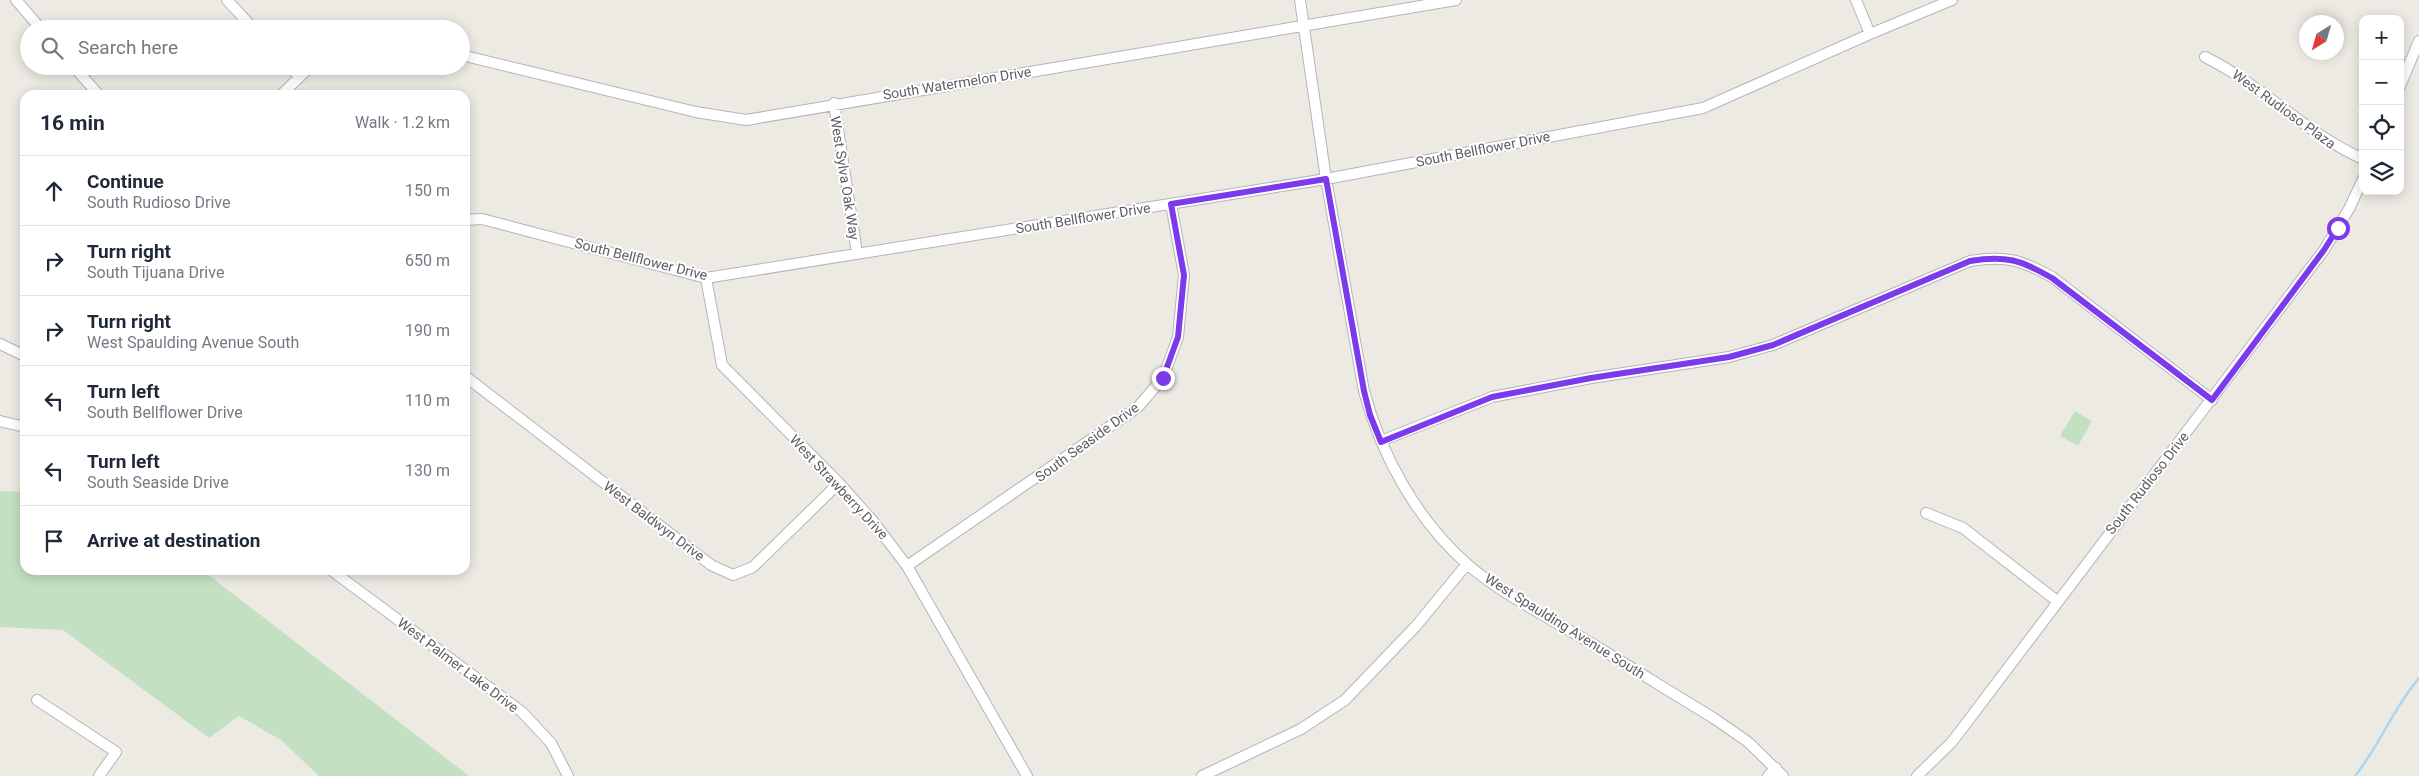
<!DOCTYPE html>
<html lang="en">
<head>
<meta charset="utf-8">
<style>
  body { margin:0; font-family:Roboto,sans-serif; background:#f6f6f7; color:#1f2937 }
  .controls { position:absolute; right:15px; top:15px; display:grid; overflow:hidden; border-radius:10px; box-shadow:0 2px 12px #0003 }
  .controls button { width:45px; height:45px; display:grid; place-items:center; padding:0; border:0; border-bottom:1px solid #e0e1e3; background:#fff; color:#1f2937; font:25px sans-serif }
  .compass { position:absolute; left:2299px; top:15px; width:45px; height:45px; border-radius:50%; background:#fff; box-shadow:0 2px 12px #0003; rotate:217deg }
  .stop { position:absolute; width:15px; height:15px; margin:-11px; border:4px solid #7c3aed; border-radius:50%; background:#fff }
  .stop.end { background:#7c3aed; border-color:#fff; box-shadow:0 1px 5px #0008 }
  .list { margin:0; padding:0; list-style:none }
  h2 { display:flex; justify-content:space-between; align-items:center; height:65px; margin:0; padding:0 20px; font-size:21px }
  h2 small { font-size:16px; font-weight:400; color:#747a83 }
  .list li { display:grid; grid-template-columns:32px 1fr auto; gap:15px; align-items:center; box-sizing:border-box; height:70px; padding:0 20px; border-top:1px solid #e0e1e3 }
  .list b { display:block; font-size:19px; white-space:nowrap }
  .list p { margin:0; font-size:16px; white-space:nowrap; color:#747a83 }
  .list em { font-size:16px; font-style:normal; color:#747a83 }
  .icon { flex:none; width:28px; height:28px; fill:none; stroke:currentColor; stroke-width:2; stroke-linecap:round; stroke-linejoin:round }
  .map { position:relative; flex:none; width:2419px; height:776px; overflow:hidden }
  .search { position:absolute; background:#fff; box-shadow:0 2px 12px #0003; left:20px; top:20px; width:450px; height:55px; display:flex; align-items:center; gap:12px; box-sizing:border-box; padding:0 18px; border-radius:28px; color:#747a83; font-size:19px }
  .panel { position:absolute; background:#fff; box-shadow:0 2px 12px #0003; left:20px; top:90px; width:450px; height:485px; border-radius:15px }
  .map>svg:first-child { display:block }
  .green { fill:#c3e1c2 }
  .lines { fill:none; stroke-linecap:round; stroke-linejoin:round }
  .stream { stroke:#aad6f4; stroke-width:2.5 }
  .minor-casing { stroke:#b3b5b8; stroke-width:12 }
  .minor { stroke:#fff; stroke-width:10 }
  .route { stroke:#7c3aed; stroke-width:6 }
  .labels { text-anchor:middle; stroke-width:4; stroke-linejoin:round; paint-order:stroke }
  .street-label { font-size:14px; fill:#5b5e62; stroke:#fff }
</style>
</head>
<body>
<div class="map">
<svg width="2419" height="776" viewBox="0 0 2419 776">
  <rect width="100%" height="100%" fill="#eceae3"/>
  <path class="green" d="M2075 411 2092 421 2078 446 2060 436Z
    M0 491 25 492V570H202L469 776H319L281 740 239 716 209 738 63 630 0 627Z"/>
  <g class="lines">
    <path class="stream" d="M2355 776C2380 745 2393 708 2419 678"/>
    <g class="minor-casing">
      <path id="minor" d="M16 0 41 29
        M227 0 254 29
        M1300 0 1326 179 1364 391C1381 455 1417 520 1467 564 1498 591 1537 611 1572 632 1620 660 1667 690 1715 719L1748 742 1783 776
        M1856 0 1870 34
        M461 55 696 112 746 120 1456 0
        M2205 57C2262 85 2305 133 2363 159
        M73 66 99 95
        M289 66 298 76
        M2400 86 2419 41
        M281 95 311 66
        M834 103 857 253
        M465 220 482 219 706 278 1326 179 1703 108 1870 34 1952 0
        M706 278 722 365 839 483 872 520 907 566 1027 776
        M0 344 25 356
        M465 376 711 565 733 575 753 567 839 483
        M0 421 25 427
        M1381 441 1492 397 1591 378 1729 357 1773 345 1970 261C2006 255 2021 260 2052 277L2212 400
        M1926 513 1963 528 2057 601
        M907 566 1138 407 1163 378 1178 337 1184 275 1171 204
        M331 570 522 712 551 743 568 776
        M37 700 116 752 99 776
        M1202 776 1301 729 1345 700 1416 626 1467 564
        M1768 776 1776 768
        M1917 776 1952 742 2324 250 2349 209 2363 179"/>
    </g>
    <use href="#minor" class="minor"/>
  </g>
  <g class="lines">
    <path class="route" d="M1163 378 1178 337 1184 275 1171 204 1326 179 1364 391 1370 415 1381 442 1492 397 1591 378 1729 357 1773 345 1970 261C2006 255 2021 260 2052 278L2212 400 2324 250 2338 228"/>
  </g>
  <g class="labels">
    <g class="street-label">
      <text transform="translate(957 83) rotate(-9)" y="5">South Watermelon Drive</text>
      <text transform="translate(2284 109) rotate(36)" y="5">West Rudioso Plaza</text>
      <text transform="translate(1483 149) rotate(-11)" y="5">South Bellflower Drive</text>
      <text transform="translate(845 178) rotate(81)" y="5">West Sylva Oak Way</text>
      <text transform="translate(1083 218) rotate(-9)" y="5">South Bellflower Drive</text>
      <text transform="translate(641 259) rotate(14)" y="5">South Bellflower Drive</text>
      <text transform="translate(1087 442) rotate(-36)" y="5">South Seaside Drive</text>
      <text transform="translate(2147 483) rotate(-52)" y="5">South Rudioso Drive</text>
      <text transform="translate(839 487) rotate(47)" y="5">West Strawberry Drive</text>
      <text transform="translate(654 521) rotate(37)" y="5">West Baldwyn Drive</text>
      <text transform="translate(1565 626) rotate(32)" y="5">West Spaulding Avenue South</text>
      <text transform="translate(458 665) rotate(37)" y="5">West Palmer Lake Drive</text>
    </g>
  </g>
</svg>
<div class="controls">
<button>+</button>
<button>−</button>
<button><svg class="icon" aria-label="locate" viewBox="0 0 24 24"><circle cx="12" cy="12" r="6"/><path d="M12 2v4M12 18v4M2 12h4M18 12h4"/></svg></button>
<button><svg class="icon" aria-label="layers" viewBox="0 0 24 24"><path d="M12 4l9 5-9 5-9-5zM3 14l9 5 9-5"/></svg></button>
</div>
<svg class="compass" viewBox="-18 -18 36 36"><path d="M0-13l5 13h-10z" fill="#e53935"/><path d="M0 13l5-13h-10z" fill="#747a83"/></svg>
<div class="stop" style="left:2338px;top:228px"></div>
<div class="stop end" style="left:1163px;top:378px"></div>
<div class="search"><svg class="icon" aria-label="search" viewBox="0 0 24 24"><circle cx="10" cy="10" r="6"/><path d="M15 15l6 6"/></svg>Search here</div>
<section class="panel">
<h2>16 min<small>Walk · 1.2 km</small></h2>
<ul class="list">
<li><svg class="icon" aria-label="ahead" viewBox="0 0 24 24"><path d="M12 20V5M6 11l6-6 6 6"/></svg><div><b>Continue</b><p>South Rudioso Drive</p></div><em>150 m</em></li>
<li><svg class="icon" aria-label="right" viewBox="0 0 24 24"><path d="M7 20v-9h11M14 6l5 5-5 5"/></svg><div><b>Turn right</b><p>South Tijuana Drive</p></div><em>650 m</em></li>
<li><svg class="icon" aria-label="right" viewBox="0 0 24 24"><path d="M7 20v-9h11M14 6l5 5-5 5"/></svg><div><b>Turn right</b><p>West Spaulding Avenue South</p></div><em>190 m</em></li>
<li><svg class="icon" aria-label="left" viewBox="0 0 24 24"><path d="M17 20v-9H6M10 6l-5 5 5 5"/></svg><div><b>Turn left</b><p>South Bellflower Drive</p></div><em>110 m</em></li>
<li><svg class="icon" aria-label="left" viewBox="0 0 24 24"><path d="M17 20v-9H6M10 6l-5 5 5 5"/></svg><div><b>Turn left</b><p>South Seaside Drive</p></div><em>130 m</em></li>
<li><svg class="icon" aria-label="arrive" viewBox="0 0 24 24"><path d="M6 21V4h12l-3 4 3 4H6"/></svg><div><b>Arrive at destination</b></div></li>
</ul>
</section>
</div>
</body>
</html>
